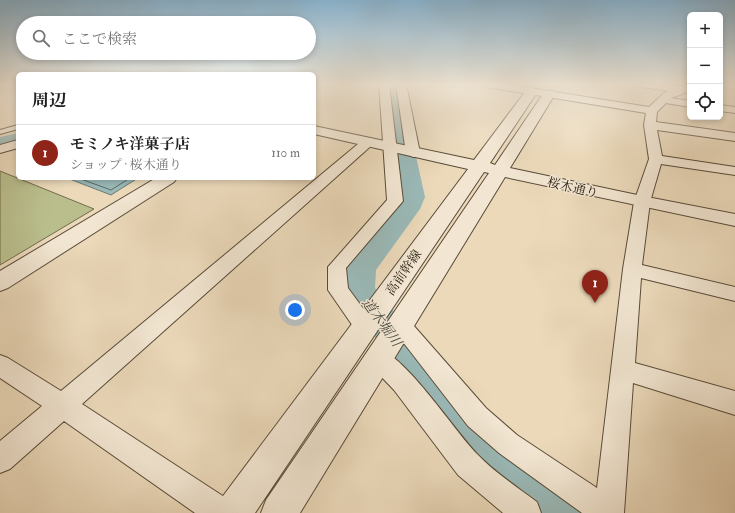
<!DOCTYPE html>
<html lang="ja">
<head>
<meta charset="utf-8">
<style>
  body { margin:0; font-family:"IM FELL Double Pica","Noto Serif JP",serif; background:#f6f6f6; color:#222 }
  .controls { position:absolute; right:12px; top:12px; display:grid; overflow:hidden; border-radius:6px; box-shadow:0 2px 6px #0003 }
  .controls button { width:36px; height:36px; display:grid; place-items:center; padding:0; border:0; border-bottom:1px solid #e0e0e0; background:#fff; color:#222; font:20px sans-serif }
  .you { position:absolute; left:295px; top:310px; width:14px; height:14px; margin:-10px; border:3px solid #fff; border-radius:50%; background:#1a73e8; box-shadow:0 0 0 6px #1a73e833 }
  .badge { display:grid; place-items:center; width:26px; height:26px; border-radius:50%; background:#8f2418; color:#fff; font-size:13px; font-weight:700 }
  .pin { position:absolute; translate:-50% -33px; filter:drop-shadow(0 1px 2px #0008) }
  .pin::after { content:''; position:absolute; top:21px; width:14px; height:12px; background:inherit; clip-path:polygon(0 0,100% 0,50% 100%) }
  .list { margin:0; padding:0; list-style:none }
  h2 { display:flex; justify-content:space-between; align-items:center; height:52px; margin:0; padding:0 16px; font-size:17px }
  h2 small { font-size:13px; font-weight:400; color:#767676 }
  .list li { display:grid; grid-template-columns:26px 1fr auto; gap:12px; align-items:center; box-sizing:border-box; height:56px; padding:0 16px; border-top:1px solid #e0e0e0 }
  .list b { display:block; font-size:15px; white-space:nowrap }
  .list p { margin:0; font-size:13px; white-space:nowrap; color:#767676 }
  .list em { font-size:13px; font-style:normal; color:#767676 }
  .icon { flex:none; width:22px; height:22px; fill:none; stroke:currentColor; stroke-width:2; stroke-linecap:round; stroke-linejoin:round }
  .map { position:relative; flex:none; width:735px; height:513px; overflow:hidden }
  .search { position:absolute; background:#fff; box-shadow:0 2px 6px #0003; left:16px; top:16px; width:300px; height:44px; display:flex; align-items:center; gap:10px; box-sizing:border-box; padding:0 14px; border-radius:22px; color:#767676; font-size:15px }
  .panel { position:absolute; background:#fff; box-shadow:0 2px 6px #0003; left:16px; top:72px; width:300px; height:108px; border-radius:6px }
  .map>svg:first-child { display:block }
  .green { fill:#babe8d; stroke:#706d4d }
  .water { fill:#9ab9b7; stroke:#6c7a73 }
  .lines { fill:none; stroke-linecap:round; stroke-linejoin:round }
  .shore { stroke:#606a62; stroke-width:1 }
  .river { fill:#9ab9b7; fill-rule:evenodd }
  .service-casing { stroke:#584b38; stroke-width:2 }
  .minor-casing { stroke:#584b38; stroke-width:2 }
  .tertiary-casing { stroke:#584b38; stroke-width:2 }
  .service { fill:#f2e6d2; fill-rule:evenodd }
  .minor { fill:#f2e6d2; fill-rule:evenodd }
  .tertiary { fill:#f2e6d2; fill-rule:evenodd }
  .labels { text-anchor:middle; stroke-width:3; stroke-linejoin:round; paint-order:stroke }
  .street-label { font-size:13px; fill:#271c0d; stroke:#f2e6d2 }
  .water-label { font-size:14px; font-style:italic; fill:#4a4b40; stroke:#f2e6d2 }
</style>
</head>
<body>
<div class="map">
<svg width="735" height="513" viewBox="0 0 735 513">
  <rect width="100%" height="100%" fill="#ebd9ba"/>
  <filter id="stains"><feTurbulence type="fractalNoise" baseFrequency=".005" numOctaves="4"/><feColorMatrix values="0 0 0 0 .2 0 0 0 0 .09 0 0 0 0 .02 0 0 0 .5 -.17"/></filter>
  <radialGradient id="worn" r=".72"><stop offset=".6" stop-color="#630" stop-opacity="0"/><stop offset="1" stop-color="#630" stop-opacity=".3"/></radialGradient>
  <path class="green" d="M0 171 94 209 0 265Z"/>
  <path class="water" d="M67 178H138L111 195Z"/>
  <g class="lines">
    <path class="shore" d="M78 178 111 190 130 178"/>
    <path class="river" d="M384 84H400L425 197 420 209 376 270 375 288 477 414 527 459 578 495 585 513H519L493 493 447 444 343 290 346 269 350 261 395 207 399 197Z
      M18 133V146L0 150V137Z"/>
    <g class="service-casing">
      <path id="service" d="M18 125V129L0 134V130Z"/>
    </g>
    <g class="minor-casing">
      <path id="minor" d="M314 84H320L314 88Z
        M379 84H389L403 201 346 268 348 288 376 326 373 332 365 335 357 332 328 290V267L387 200Z
        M396 84H406L420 153 418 156 413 157 406 153Z
        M481 84H505L649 107 664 93 669 91 642 87 637 84C652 84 677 88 690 85V91L671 98 690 101V107L666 103 657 112 656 122 735 133V141L657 130 662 156 735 167V175L661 164 650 202 642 265 735 287V301L641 278 635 363 735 391V415L633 383 624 513H582L499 453 468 426 389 324 393 318 400 316 407 318 486 408 517 435 597 488 623 269 634 202 649 159 644 125 646 113 486 87Z
        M720 105 735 107V113L720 111Z
        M368 138 372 139 374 142 372 145 82 404 232 502 236 513H195L64 421 10 469 0 473V441L42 406 0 378V355L8 358 61 391 364 139Z
        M18 140V148L0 153V145Z
        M378 348C408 359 453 429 477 454 494 472 517 487 537 502L541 513H503L458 475 394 390 370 365 367 358 370 351Z"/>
    </g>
    <g class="tertiary-casing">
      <path id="tertiary" d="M532 87 538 91 490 163 495 165 545 91H553L555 94 510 168 642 196 735 214V226L505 177 300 513H261L266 500 489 173 484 172 255 513H215L220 500 468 169 314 134V126L474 160 528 88Z
        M156 178H177L174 182 8 288 0 291V271Z"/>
    </g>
    <use href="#service" class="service"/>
    <use href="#minor" class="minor"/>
    <use href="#tertiary" class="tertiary"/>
  </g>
  <linearGradient id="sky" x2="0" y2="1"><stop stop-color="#89b6d4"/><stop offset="0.54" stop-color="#f6eee0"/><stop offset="1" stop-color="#f6eee0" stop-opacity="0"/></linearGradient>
  <rect width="735" height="156" fill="url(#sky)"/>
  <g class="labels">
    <g class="street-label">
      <text transform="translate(573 187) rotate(13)" y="5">桜木通り</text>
      <text transform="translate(403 272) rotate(-55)" y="5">高前幹線</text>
    </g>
    <g class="water-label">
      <text transform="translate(382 322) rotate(54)" y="5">道木堀川</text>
    </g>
  </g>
  <rect width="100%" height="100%" filter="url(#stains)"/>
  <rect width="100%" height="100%" fill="url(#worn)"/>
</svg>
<div class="controls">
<button>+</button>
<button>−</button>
<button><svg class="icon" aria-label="locate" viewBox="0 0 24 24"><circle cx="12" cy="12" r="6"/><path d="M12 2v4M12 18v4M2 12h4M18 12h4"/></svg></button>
</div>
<div class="you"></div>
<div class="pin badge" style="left:595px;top:303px">1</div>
<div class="search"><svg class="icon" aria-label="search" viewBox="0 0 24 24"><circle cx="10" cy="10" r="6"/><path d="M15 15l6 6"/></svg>ここで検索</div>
<section class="panel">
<h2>周辺<small></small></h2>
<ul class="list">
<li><span class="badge">1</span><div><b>モミノキ洋菓子店</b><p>ショップ · 桜木通り</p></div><em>110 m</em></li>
</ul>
</section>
</div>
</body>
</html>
